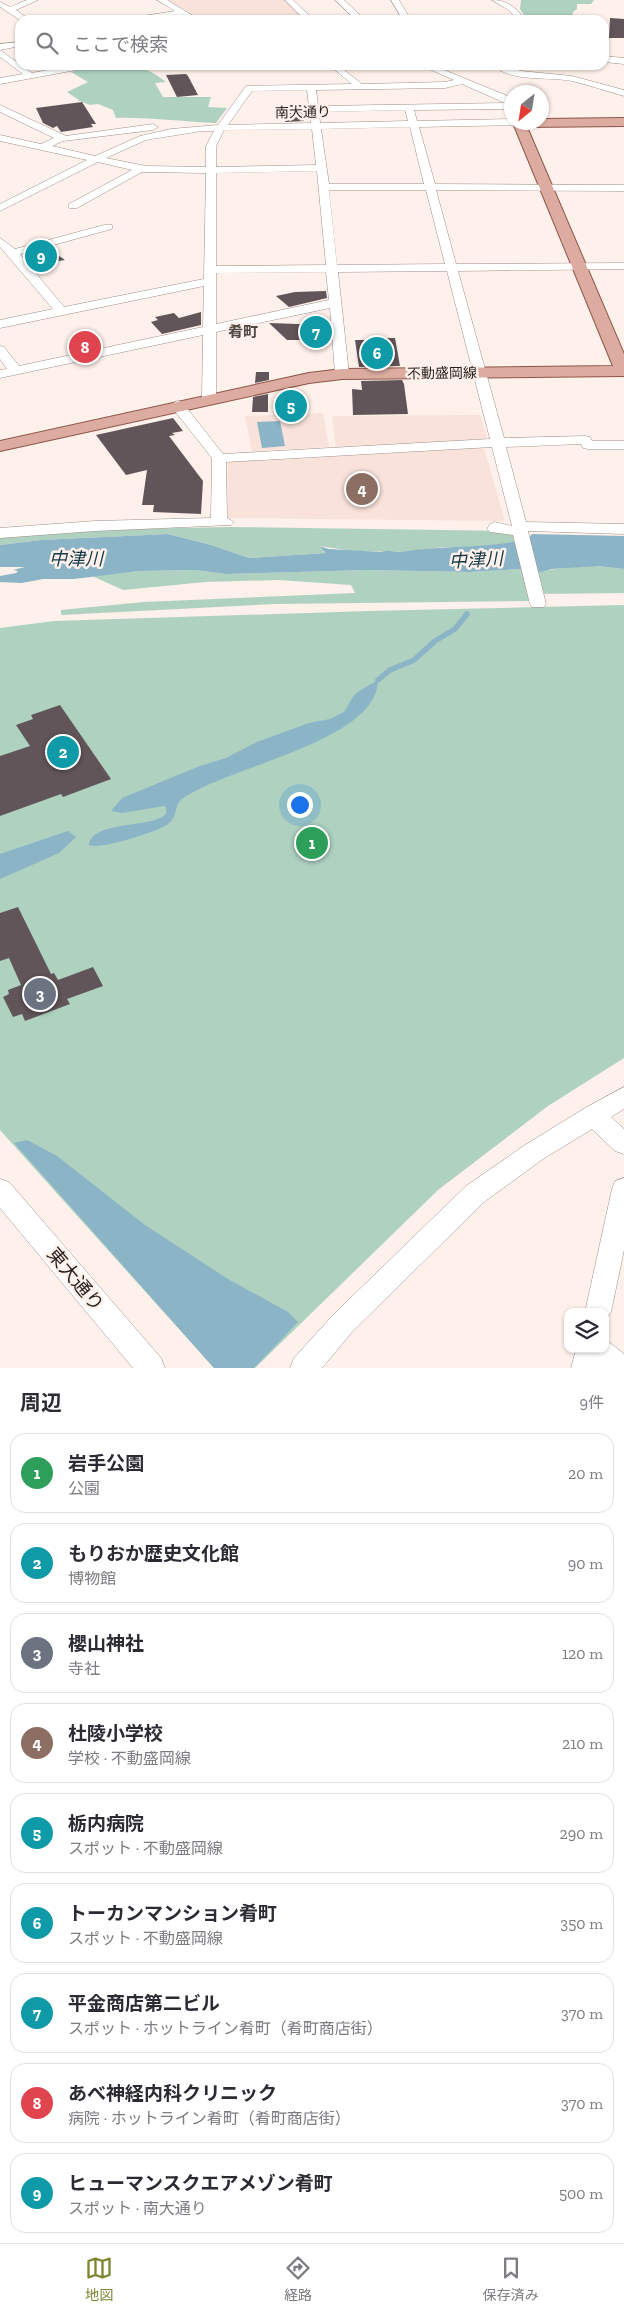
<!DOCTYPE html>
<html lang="ja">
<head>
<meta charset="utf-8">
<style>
  body { margin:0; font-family:"Zilla Slab","Noto Sans JP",serif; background:#f7f7f7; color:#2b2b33 }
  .controls { position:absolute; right:15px; bottom:15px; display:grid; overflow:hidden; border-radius:10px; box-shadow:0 1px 4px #0004 }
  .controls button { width:45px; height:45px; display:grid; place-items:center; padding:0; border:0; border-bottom:1px solid #e1e1e2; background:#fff; color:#2b2b33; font:25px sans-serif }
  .compass { position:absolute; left:504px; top:85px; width:45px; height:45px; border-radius:50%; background:#fff; box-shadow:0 1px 4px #0004; rotate:210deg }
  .you { position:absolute; left:299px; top:804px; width:18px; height:18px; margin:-12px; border:4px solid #fff; border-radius:50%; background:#1a73e8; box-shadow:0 0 0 8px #1a73e833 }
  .badge { display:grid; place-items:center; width:32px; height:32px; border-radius:50%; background:#7d8632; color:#fff; font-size:16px; font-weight:700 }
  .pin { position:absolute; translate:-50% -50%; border:2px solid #fff; box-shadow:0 1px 5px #0006 }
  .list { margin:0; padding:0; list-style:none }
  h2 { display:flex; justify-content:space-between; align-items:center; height:65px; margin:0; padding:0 20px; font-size:21px }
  h2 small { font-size:16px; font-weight:400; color:#7c7c81 }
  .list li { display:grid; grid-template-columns:32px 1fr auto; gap:15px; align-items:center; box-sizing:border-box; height:80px; margin:0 10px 10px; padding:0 10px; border:1px solid #e1e1e2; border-radius:15px }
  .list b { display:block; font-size:19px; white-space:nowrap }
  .list p { margin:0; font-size:16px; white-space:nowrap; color:#7c7c81 }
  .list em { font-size:16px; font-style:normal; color:#7c7c81 }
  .icon { flex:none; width:28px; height:28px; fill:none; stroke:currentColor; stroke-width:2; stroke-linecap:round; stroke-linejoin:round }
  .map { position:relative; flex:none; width:624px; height:1368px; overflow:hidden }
  .search { position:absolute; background:#fff; box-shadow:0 1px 4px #0004; left:15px; right:15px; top:15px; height:55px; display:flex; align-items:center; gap:12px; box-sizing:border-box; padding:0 18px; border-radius:15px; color:#7c7c81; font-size:19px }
  .sheet { height:875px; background:#fff }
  nav { display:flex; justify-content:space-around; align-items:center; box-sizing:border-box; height:70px; border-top:1px solid #e1e1e2; background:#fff; font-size:14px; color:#7c7c81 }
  nav a { display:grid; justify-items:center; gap:2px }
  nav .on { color:#7d8632 }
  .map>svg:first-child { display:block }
  .built { fill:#f8e2d9 }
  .green { fill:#aed1c0 }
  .water { fill:#8bb4c7 }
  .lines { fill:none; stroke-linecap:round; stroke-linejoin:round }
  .stream { stroke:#8bb4c7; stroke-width:5.5 }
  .building { fill:#62555a }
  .minor-casing { stroke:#9d908a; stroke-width:1 }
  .major-casing { stroke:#8d5649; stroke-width:2 }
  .minor { fill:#fff; fill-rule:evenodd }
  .major { fill:#dcaca0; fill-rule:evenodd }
  .labels { text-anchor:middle; stroke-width:5; stroke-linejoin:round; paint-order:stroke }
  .far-street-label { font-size:14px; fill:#241f1c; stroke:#fef0ea }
  .far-neighbourhood-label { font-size:15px; font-weight:bold; fill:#524641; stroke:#fef0ea }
  .water-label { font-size:18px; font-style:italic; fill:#133847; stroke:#fef0ea }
  .near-street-label { font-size:19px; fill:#241f1c; stroke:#fef0ea }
</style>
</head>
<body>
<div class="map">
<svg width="624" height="1368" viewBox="0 0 624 1368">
  <rect width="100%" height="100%" fill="#fef0ea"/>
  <path class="built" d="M167 0H285L307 20H203Z
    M323 413 329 447 252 451 245 416Z
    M480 415 487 437 484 440 336 448 332 416Z
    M483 445 505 521 227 518 228 460Z"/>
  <path class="green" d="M521 0H594L591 4H577V9L573 12 572 20H527L520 9Z
    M97 65C128 65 140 62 166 82L155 83 163 97H211L208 107 227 108 216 123C183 122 150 117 116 118L113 110 98 104 90 105 77 100H79L67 92 88 82 71 72Z
    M230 527 511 531 519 541 484 547H444L402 552 353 551 319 546 326 553 249 558 211 545 168 534 41 540 0 545V538L86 530Z
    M578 566H598L624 569V593L539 594 535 572Z
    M522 569 531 601 274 604 61 615V610L144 602 355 593 351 585 279 580 205 582 123 590 92 576 139 571 195 570 226 574 366 570 470 572Z
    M624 605V1058L548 1106 438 1190 255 1368H214L0 1130V628L54 621 368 611Z"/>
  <path class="water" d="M280 421 285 446 262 448 257 422Z
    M168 534 211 545 249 558 326 553 319 546 329 549 382 552C389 549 394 553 401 552 442 545 486 549 528 539L532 534 624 536V569L598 566 552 569 541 572 522 569 470 572 366 570 226 574 195 570 139 571 74 579H43L22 583 0 582V576L16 573 18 571 13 570 25 567H0V545L41 540Z
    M378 680C378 743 221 767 180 801 174 808 177 818 168 824 157 832 100 850 89 845 92 820 151 829 166 814V807L164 806 122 813 111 811 122 798 200 766 226 758 257 742 309 723 330 719 344 712 354 695 361 690Z
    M68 831 76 837 59 853 0 879V854Z
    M27 1140 57 1156 145 1225 228 1279 288 1312 298 1322 254 1368H214L14 1143Z"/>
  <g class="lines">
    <path class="stream" d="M378 680 390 670 414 660 435 641 455 629 467 614"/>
  </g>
  <path class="building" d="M610 18 624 19V38H609Z
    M186 74 188 76 198 95 177 97 166 75Z
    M82 102 96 124H91L93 127 61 132 57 126 53 128 43 123 36 108Z
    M286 105H304V121L285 122Z
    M49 249 65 260 45 263 31 254Z
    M326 291 327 298 289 307 276 296 295 292Z
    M201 312V325L162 334 151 322 158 320 155 317 174 313 179 318Z
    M269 323 326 325 327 340H287Z
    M374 338H395L400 366 359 367 355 340H374Z
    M256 372H269V380L255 383Z
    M402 380 404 384 408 414 353 415 352 389 362 390 361 381Z
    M268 394V412H252L253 397Z
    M173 418 183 431 172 433 175 435 169 436 203 481 201 514 153 512 154 505H142L147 470 126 475 96 435Z
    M60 705 111 779 63 797 61 794 0 816V756L30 746 16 725 33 719 31 715Z
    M18 907 51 974 54 973 58 980 93 967 103 986 67 999 70 1004 25 1021 22 1014 13 1017 3 997 9 994 8 990 21 985 9 958 0 961V913Z"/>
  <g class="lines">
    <g class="minor-casing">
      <path id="minor" d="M27 0H38L16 10 30 20H20L0 7V2L10 7Z
        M157 0H167L200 20H190L182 15 147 20H126L130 18 175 11Z
        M285 0H293L314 20H305Z
        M335 0H344L365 20H356Z
        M391 0H399L411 20H403Z
        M492 0C507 0 517 8 525 20H517L510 11Z
        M20 42V46L0 50V44Z
        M0 50 32 73 73 65H91L87 68 0 84V78L23 74 0 57Z
        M604 56 624 58V64L604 62Z
        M329 65H338L362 84 445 82 454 80 420 65H465L444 70 510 97 512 109 414 110 417 121 512 119V122H523L519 125 419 127 435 184 624 185V191L436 190 456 264 624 263V269L458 271 504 438 585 436 590 437 592 441H624V449H588L583 448 581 444 506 447 526 522 624 524V534L528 531 546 604 544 607H532L530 604 513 535 490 532 487 529 490 524 495 522 512 526 492 447 226 462 227 518 234 522 231 525 95 531 0 538V528L95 521 211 518 212 458 170 405 177 401 182 402 223 454 490 439 447 271 338 272 349 374 342 378 335 374 330 308 216 332V398L209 402 202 398 203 335 0 378V370L7 369 0 359V346L4 347 19 366 203 327 204 286 0 328V320L53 309 0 247V238L15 249 104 225H112V229L20 254 64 307 204 279 206 173 142 172 77 208H69V204L132 170 98 162 0 211V204L87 160 0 141V135L41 144 54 138 0 112V105L66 136 153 124 158 127 153 130 63 141 52 146 95 156 140 136 171 129 218 125 246 86 352 84ZM462 84 505 103 318 106 316 90 445 88ZM307 90 311 123 228 125 252 91ZM405 110 408 121 320 123 319 112ZM410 127 424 184H329L321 129ZM312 129 316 165 216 167V146L224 130ZM202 131H214L206 146V167L146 166 106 158 146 140ZM317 171 326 265 216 266V173ZM329 190H426L445 264 337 265ZM326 272 329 300 216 324V273Z
        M493 65H503L521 71 572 76 624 90V96C606 91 589 85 572 81 548 76 511 83 493 65Z
        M624 1087V1109L611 1117 624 1129V1154L615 1151 592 1129 543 1159 484 1202 352 1332 322 1368H290L294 1358 334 1314 466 1186 525 1145 585 1108Z
        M624 1178V1250L611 1312 605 1322V1312H585L612 1189 615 1181Z
        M0 1179 9 1182 161 1358 165 1368H133L0 1208Z
        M605 1339 624 1354V1368H571L576 1349H605Z"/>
    </g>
    <g class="major-casing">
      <path id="major" d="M624 118V126L527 127 624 354V376L342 379 309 383 0 451V441L309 373 342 369 613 366 513 123 542 122V119Z"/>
    </g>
    <use href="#minor" class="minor"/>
    <use href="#major" class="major"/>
  </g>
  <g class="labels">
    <g class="far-street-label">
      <text transform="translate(303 112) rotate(-1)" y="5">南大通り</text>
      <text transform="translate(442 373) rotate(-1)" y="5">不動盛岡線</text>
    </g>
    <g class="far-neighbourhood-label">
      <text x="243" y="337">肴町</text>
    </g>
    <g class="water-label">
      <text x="76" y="565">中津川</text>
      <text transform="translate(476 560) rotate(-3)" y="6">中津川</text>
    </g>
    <g class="near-street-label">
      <text transform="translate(76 1279) rotate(50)" y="7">東大通り</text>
    </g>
  </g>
</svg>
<div class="controls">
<button><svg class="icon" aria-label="layers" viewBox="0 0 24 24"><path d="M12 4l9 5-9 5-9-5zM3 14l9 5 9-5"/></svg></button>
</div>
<svg class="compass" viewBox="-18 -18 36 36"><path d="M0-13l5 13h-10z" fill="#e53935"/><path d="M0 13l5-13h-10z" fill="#7c7c81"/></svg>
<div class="you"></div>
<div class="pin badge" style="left:312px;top:843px;background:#2e9e5b">1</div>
<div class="pin badge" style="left:63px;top:752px;background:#0f9aa8">2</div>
<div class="pin badge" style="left:40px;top:994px;background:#6b7280">3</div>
<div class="pin badge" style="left:362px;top:489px;background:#8d6e63">4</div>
<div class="pin badge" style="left:291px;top:406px;background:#0f9aa8">5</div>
<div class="pin badge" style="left:377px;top:353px;background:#0f9aa8">6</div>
<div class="pin badge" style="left:316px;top:332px;background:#0f9aa8">7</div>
<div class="pin badge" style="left:85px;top:347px;background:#e0444e">8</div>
<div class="pin badge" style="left:41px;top:256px;background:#0f9aa8">9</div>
<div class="search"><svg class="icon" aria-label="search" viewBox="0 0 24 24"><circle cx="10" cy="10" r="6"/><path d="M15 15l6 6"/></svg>ここで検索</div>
</div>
<section class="sheet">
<h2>周辺<small>9件</small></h2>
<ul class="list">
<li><span class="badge" style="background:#2e9e5b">1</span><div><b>岩手公園</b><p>公園</p></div><em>20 m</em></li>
<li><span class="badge" style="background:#0f9aa8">2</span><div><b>もりおか歴史文化館</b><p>博物館</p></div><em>90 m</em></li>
<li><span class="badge" style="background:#6b7280">3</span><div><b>櫻山神社</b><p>寺社</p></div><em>120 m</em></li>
<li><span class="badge" style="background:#8d6e63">4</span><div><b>杜陵小学校</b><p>学校 · 不動盛岡線</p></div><em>210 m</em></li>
<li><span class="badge" style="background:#0f9aa8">5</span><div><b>栃内病院</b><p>スポット · 不動盛岡線</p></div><em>290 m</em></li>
<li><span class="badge" style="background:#0f9aa8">6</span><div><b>トーカンマンション肴町</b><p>スポット · 不動盛岡線</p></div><em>350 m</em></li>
<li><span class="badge" style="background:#0f9aa8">7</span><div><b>平金商店第二ビル</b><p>スポット · ホットライン肴町（肴町商店街）</p></div><em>370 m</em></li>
<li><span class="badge" style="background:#e0444e">8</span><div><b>あべ神経内科クリニック</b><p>病院 · ホットライン肴町（肴町商店街）</p></div><em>370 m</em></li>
<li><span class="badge" style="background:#0f9aa8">9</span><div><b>ヒューマンスクエアメゾン肴町</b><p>スポット · 南大通り</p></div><em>500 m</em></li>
</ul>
</section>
<nav>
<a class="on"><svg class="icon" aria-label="map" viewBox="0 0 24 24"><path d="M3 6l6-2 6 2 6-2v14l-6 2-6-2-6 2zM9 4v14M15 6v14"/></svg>地図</a>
<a><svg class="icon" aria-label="directions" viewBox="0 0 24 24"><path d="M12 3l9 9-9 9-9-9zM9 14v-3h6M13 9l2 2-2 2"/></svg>経路</a>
<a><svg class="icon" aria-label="saved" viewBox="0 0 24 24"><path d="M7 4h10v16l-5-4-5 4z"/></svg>保存済み</a>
</nav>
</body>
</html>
